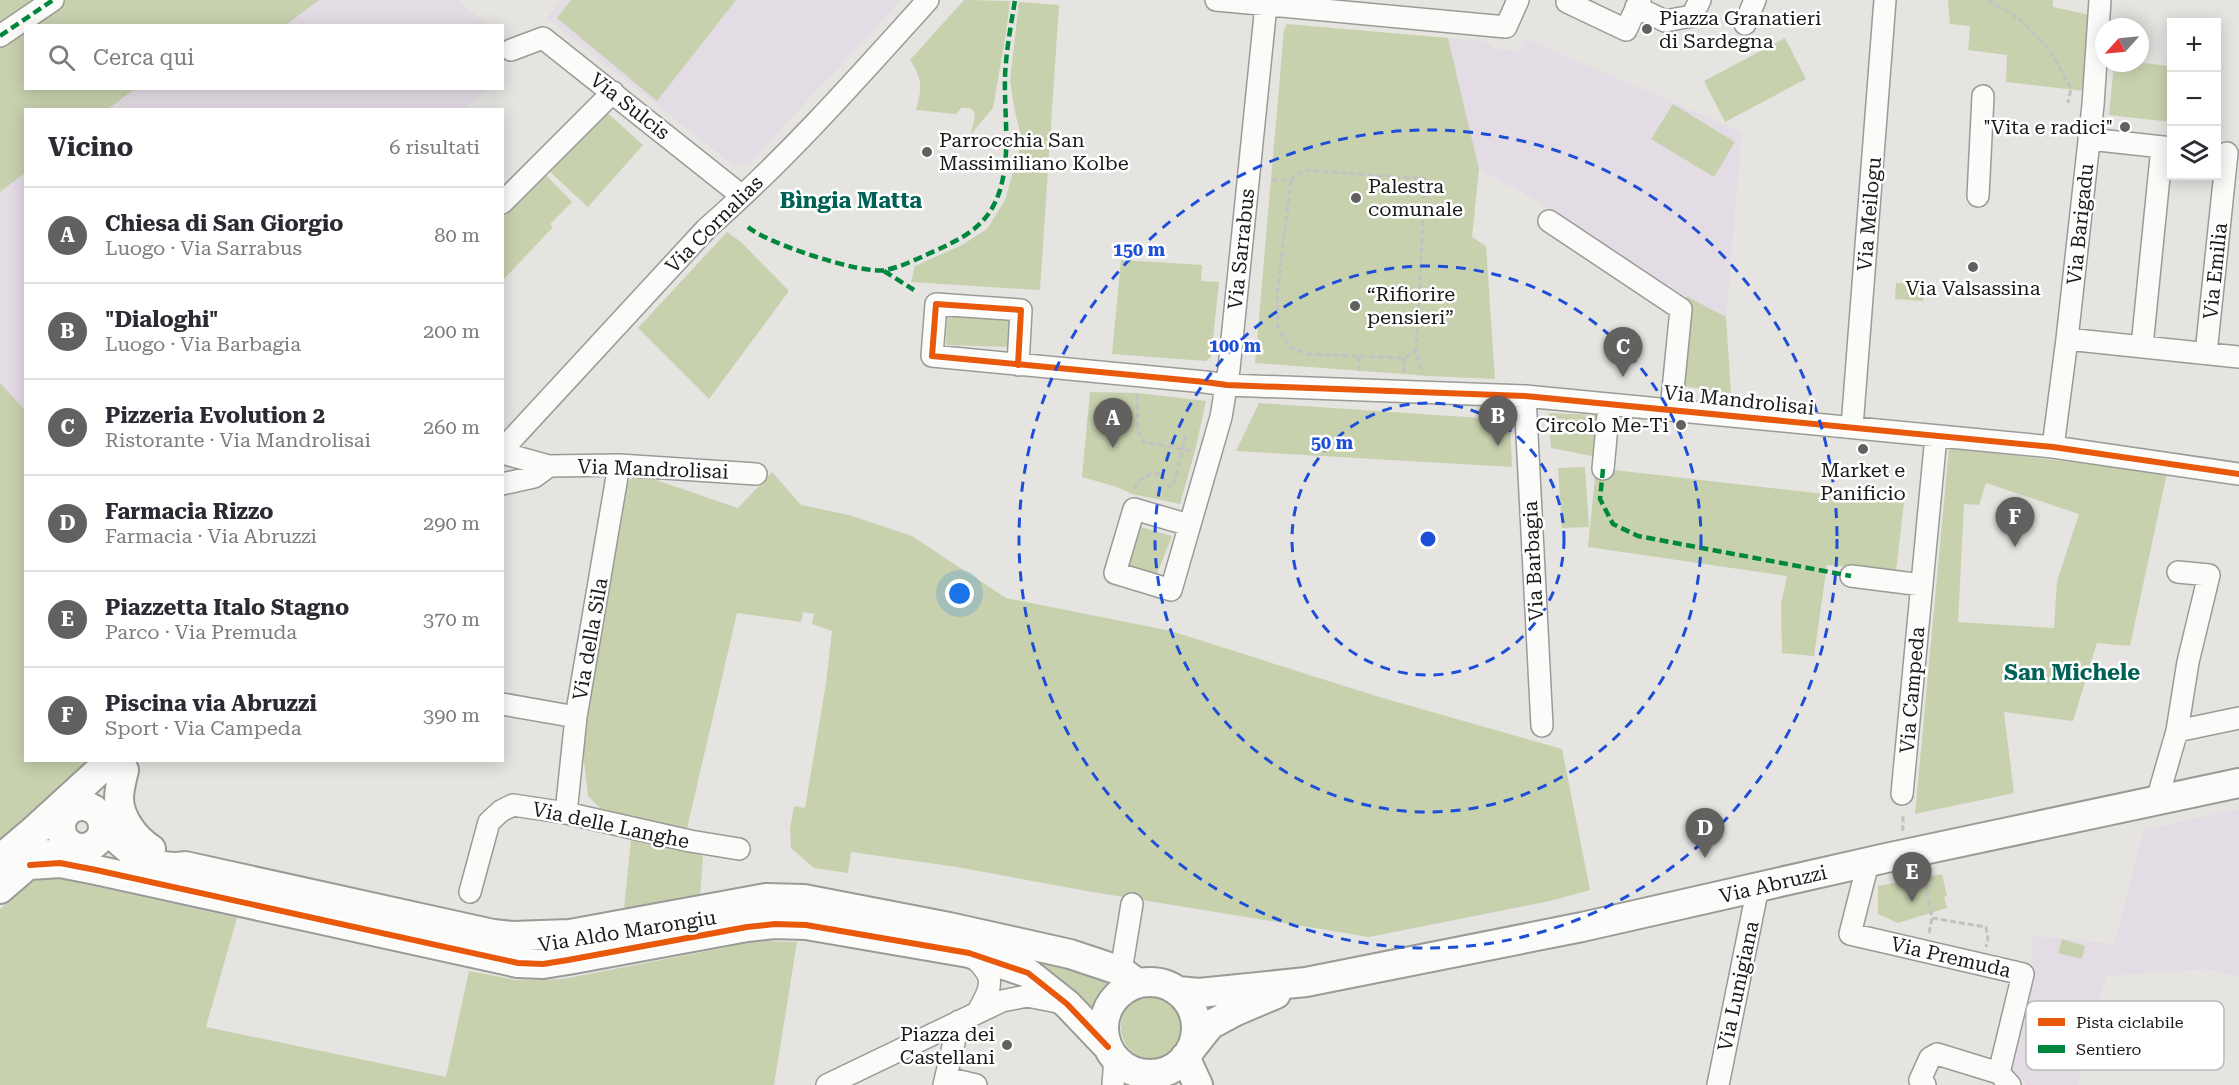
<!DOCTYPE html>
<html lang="it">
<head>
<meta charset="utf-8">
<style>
  body { margin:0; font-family:"Roboto Serif",serif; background:#f7f7f7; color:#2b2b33 }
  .controls { position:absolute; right:18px; top:18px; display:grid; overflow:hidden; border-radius:0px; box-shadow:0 3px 15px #0003 }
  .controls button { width:54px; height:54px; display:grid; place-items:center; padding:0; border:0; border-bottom:2px solid #e1e1e2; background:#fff; color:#2b2b33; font:30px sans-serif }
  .compass { position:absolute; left:2095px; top:18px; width:54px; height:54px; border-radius:50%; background:#fff; box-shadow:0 3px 15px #0003; rotate:243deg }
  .you { position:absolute; left:960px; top:594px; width:21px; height:21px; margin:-15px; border:4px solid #fff; border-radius:50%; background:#1a73e8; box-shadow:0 0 0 9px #1a73e833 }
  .badge { display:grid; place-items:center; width:39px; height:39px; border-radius:50%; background:#62615f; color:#fff; font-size:20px; font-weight:700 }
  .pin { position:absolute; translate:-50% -50px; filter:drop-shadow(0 2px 3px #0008) }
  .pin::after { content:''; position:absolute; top:32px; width:21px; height:18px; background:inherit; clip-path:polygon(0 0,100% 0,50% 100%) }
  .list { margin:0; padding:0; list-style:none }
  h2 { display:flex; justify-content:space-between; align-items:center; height:78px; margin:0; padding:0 24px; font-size:26px }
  h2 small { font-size:20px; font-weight:400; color:#7c7c81 }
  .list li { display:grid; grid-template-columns:39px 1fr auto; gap:18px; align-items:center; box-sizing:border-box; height:96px; padding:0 24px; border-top:2px solid #e1e1e2 }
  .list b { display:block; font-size:22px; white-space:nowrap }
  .list p { margin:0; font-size:20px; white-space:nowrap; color:#7c7c81 }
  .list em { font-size:20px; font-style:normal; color:#7c7c81 }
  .icon { flex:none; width:33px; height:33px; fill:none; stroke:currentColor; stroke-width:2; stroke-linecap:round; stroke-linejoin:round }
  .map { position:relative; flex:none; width:2239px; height:1085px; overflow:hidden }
  .search { position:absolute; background:#fff; box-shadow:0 3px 15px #0003; left:24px; top:24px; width:480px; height:66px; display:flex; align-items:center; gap:15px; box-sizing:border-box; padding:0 21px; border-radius:0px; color:#7c7c81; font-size:22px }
  .panel { position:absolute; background:#fff; box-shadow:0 3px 15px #0003; left:24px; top:108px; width:480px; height:654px; border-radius:0px }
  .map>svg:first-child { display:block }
  .education { fill:#e4dce5 }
  .green { fill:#c7d1ae; fill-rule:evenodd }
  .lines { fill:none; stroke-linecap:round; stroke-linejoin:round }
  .street-casing { stroke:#9a9a97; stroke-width:24 }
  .secondary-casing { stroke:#9a9a97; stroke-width:32 }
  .path { stroke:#c2c2c2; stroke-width:3; stroke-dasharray:6 3; stroke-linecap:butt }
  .street { stroke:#fbfbfa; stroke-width:21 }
  .secondary { stroke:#fbfbfa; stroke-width:28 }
  .quiet { stroke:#00873e; stroke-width:4.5; stroke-dasharray:9 4.5; stroke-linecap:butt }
  .cycleway-casing { stroke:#fff; stroke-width:10 }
  .cycleway { stroke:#e8590c; stroke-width:6 }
  .ring { fill:none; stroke:#1d4ed8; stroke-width:3; stroke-dasharray:10 8 }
  .poi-dot { fill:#62615f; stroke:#fff; stroke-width:2 }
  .labels { text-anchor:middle; stroke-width:5; stroke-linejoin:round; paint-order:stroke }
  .poi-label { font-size:20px; fill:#1b1b19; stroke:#fff; text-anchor:start }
  .street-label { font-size:20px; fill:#1b1b19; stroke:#fff }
  .quarter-label { font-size:22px; font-weight:bold; fill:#006154; stroke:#fff }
  .key { fill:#fff; stroke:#bbbbba; stroke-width:1.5 }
  .key-label { font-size:16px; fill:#1b1b19 }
  .centre { fill:#1d4ed8; stroke:#fff; stroke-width:3 }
  .ring-label { font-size:18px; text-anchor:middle; font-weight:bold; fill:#1d4ed8; stroke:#fff; stroke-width:5; stroke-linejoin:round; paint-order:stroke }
</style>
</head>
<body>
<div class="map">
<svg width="2239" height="1085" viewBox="0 0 2239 1085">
  <rect width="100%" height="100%" fill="#e5e4e1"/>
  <path class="education" d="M319 0H457L488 25H286Z
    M560 0H901L750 162 733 165 547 18Z
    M1448 38 1484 41 1493 48 1520 52 1526 39 1742 132 1726 317 1668 286 1538 201 1479 169Z
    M135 89H486L465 109 108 110Z
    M25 173V410L0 383V192Z
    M2239 809V976L2206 969 2106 976 2077 1085H2027L2010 1068 2034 968 2031 967 2033 936 2114 944 2144 830Z"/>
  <path class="green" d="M0 0H319L286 25 26 26V88L135 89 108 109 26 110 25 173 0 192Z
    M571 0H736L657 101 557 18Z
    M964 0 1010 1 1006 33 993 108 971 134C972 123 983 106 961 108L956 114 916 110C922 89 923 79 910 60Z
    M1948 0H2053V7L2090 15 2084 91 2006 82 2007 55 1968 50 1970 26 1950 24Z
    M1019 2 1059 5 1040 290 911 282 915 266 962 245 987 229 1005 200 1022 140 1015 112 1010 81Z
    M1287 24 1448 38 1479 169 1472 237 1486 246 1495 379 1429 376 1255 363 1284 30Z
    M1785 38 1806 79 1725 122 1704 81Z
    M2140 52 2143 53 2142 63 2171 66V122L2109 115 2114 63H2140Z
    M1673 104 1735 142 1714 177 1651 139Z
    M604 110 643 145 588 207 549 171Z
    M543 172 572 202 550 224 553 227 503 280V213Z
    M727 232 741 242 789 291 709 399 638 328Z
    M1121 260 1202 265 1201 281 1219 282 1211 357 1206 361 1112 354Z
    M1896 283 1924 285 1923 301 1895 299Z
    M1686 296 1726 317 1731 393 1682 386Z
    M947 313 1010 318 1009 347 946 345Z
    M0 383 25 410 26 760 98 761 0 843Z
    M1090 392 1138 393 1206 401 1195 451 1180 504 1132 494 1117 487 1082 477Z
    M1259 403 1510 420 1512 467 1236 451Z
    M1548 413 1599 415 1597 457 1551 448Z
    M1949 448 2167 473 2130 646 2097 643 2073 721 2004 712 2014 793 1915 814ZM1986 483 2079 514 2057 581 2054 628 1958 622 1964 504 1979 505Z
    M1585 467 1589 527 1562 528 1558 468Z
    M1596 468 1904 503 1896 571 1827 565 1814 656 1782 653 1781 604 1787 576 1588 547Z
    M772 472 801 505 849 515 912 536 1006 598 1171 631 1376 696 1562 749 1590 890 1550 901 1369 937 1087 891 957 867 851 852 848 873 814 868 791 848 790 829 794 806 805 808 826 683 832 631 812 624 814 614 803 612 801 622 737 613 686 833 703 858 700 896 624 909 631 839 588 796 583 753 587 709 626 483 638 474 738 508Z
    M1141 527 1172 536 1157 574 1129 565Z
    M1942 874 1947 896 1944 897 1947 908 1898 923 1878 914V886Z
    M44 875 237 918 206 1027 446 1077 469 971 517 980 563 979 759 941 797 942 774 1085H0V909L38 877Z
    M954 934 1121 983C1106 990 1099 1001 1094 1017Z
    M2062 939 2085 946 2082 959 2058 953Z
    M1121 1027a33 33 0 1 1 66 0a33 33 0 1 1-66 0Z"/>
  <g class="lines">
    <g class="street-casing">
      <path id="street" d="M1216 0 1506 27 1518 0
        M1567 2 1626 30 1640 0
        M1636 7 1665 21 1692 16 1700 0
        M1745 24 1755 0
        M0 36 53 0
        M511 50 543 38 742 196
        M2089 139 2172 148
        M1978 196 1983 96
        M502 203 613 92
        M1549 221 1681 309 1671 410
        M2067 339 2239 357
        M2142 346 2162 147
        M2206 353 2227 153
        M1018 365 1021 310 936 304 932 356 1205 382 1227 385 1525 396 2053 447 2239 474
        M1525 396 1542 726
        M1852 427 1885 0
        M2053 447 2067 339 2093 105 2100 0
        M502 450 706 229C786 159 857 79 928 0
        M502 453 549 466 619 465 756 474
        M1603 469 1609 404
        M502 484 534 477 549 466
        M1189 525 1134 509 1115 573 1171 590 1221 417 1229 369 1266 5
        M1851 576 1922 585
        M502 704 576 717
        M2177 731 2239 718
        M1902 794 1936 436
        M2157 800 2177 731 2188 662 2209 575 2178 572
        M566 813 576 717 619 465
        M1868 863 1850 934 2023 974 1999 1073
        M470 892 489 822 501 811 513 805 566 813 690 841 739 849
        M970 954C994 975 995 983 978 1011
        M1121 971 1132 904
        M946 1078 976 1085
        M827 1085 1002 1001 1027 996 1063 1003
        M944 1085 959 1021
        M1113 1085 1115 1057
        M1718 1085 1758 887
        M1925 1085 1920 1080 1930 1058 1937 1054 1999 1073 2010 1085"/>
    </g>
    <g class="secondary-casing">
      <path id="secondary" d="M124 770C122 779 119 789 119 798 119 818 135 839 151 849
        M61 827a21 21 0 1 1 42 0a21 21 0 1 1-42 0Z
        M103 825C126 849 149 872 185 866L493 934 513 936 570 934 766 898 804 899 949 927 1070 954 1121 971 1137 983
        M32 832 101 769
        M0 859 32 832 49 823
        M30 865 60 863 96 870 518 963 543 964 568 960 747 927 775 924 806 925 969 953 1028 973 1067 1004 1108 1047
        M0 889 36 858 46 854
        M1104 1028a46 46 0 1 1 92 0a46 46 0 1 1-92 0Z
        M1178 991 1199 993 1306 982 1582 927 1886 858 2239 783
        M1191 1049 1210 1025 1236 1011 1276 994
        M1185 1057 1198 1085"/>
    </g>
    <path class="path" d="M1988 0 2021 20 2049 49 2071 88 2068 103
      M1272 180H1291L1304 170 1425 179 1416 351 1422 373
      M1291 180 1277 295 1278 328 1290 347 1308 354 1404 358 1416 351
      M1359 371V356
      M1404 373V358
      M1137 395 1138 431 1144 442 1193 451
      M1134 489 1138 481 1153 473 1160 474 1169 486H1173L1186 435
      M1901 830 1903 829V814
      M1924 874 1932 918 1986 927 1988 939 1986 947
      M1929 933 1932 918"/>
    <use href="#street" class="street"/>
    <use href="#secondary" class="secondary"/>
    <path class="quiet" d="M0 36 53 0
      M748 227C766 243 862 275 886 270 900 267 915 260 928 254 961 239 988 228 1000 190 1011 153 1004 115 1005 77 1006 51 1011 25 1015 0
      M884 271 914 290
      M1603 469 1600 499 1613 524 1638 536 1851 576"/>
    <g class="cycleway-casing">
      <path id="cycleway" d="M1018 365 1021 310 936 304 932 356 1205 382 1227 385 1525 396 2053 447 2239 474
        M30 865 60 863 96 870 518 963 543 964 568 960 747 927 775 924 806 925 969 953 1028 973 1067 1004 1108 1047"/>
    </g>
    <use href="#cycleway" class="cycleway"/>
  </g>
  <g class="ring">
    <circle cx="1428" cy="539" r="136"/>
    <circle cx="1428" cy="539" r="273"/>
    <circle cx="1428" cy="539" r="409"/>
  </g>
  <g class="poi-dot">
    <circle cx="1647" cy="29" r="6"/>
    <circle cx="2125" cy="127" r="6"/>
    <circle cx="927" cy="152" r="6"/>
    <circle cx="1356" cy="198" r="6"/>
    <circle cx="1973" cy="267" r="6"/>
    <circle cx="1355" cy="306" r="6"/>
    <circle cx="1681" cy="425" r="6"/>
    <circle cx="1863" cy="449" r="6"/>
    <circle cx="1007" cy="1045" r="6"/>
  </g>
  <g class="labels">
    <g class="poi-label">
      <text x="1659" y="25">Piazza Granatieri<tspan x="1659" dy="23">di Sardegna</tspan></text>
      <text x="2113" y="134" text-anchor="end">"Vita e radici"</text>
      <text x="939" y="147">Parrocchia San<tspan x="939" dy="23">Massimiliano Kolbe</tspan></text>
      <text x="1368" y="193">Palestra<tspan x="1368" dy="23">comunale</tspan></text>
      <text x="1973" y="295" text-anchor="middle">Via Valsassina</text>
      <text x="1367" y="301">“Rifiorire<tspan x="1367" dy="23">pensieri”</tspan></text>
      <text x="1669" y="432" text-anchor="end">Circolo Me-Ti</text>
      <text x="1863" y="477" text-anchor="middle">Market e<tspan x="1863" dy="23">Panificio</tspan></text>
      <text x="995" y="1041" text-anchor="end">Piazza dei<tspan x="995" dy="23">Castellani</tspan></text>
    </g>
    <g class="street-label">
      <text transform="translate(630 106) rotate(38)" y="7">Via Sulcis</text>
      <text transform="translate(1869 214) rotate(-85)" y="7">Via Meilogu</text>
      <text transform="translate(714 224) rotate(-45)" y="7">Via Cornalias</text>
      <text transform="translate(2080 224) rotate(-84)" y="7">Via Barigadu</text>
      <text transform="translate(1241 249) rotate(-84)" y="7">Via Sarrabus</text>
      <text transform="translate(2215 271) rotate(-84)" y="7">Via Emilia</text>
      <text transform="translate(1739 400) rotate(6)" y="7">Via Mandrolisai</text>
      <text transform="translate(653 469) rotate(2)" y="7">Via Mandrolisai</text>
      <text transform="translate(1533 561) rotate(-93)" y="7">Via Barbagia</text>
      <text transform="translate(590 639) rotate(-80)" y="7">Via della Sila</text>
      <text transform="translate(1912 690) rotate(-85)" y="7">Via Campeda</text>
      <text transform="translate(611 825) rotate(12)" y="7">Via delle Langhe</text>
      <text transform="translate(1773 884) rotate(-13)" y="7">Via Abruzzi</text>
      <text transform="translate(627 931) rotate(-9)" y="7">Via Aldo Marongiu</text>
      <text transform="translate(1951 957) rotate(13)" y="7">Via Premuda</text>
      <text transform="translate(1738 986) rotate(-78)" y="7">Via Lunigiana</text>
    </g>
    <g class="quarter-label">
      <text x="851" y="208">Bìngia Matta</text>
      <text x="2072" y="680">San Michele</text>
    </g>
  </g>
  <rect x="2026" y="1001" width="198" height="69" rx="9" class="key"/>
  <rect x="2038" y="1018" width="27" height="8" fill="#e8590c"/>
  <rect x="2038" y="1045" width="27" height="8" fill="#00873e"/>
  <g class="key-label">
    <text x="2076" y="1028">Pista ciclabile</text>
    <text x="2076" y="1055">Sentiero</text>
  </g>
  <circle cx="1428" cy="539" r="9" class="centre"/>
  <g class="ring-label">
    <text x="1139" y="256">150 m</text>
    <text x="1235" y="352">100 m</text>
    <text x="1332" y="449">50 m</text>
  </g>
</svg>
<div class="controls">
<button>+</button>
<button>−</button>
<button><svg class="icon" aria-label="layers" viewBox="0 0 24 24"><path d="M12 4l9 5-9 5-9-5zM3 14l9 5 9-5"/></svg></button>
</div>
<svg class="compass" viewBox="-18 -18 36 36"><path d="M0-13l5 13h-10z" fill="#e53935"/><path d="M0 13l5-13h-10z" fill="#7c7c81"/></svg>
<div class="you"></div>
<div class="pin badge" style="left:1113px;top:448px">A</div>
<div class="pin badge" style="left:1498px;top:446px">B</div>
<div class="pin badge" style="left:1623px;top:377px">C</div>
<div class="pin badge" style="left:1705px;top:858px">D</div>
<div class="pin badge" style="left:1912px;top:902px">E</div>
<div class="pin badge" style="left:2015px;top:547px">F</div>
<div class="search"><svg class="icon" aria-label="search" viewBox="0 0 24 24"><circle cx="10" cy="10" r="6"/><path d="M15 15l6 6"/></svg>Cerca qui</div>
<section class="panel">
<h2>Vicino<small>6 risultati</small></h2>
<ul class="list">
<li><span class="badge">A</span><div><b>Chiesa di San Giorgio</b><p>Luogo · Via Sarrabus</p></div><em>80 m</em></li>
<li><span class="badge">B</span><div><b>&quot;Dialoghi&quot;</b><p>Luogo · Via Barbagia</p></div><em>200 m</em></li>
<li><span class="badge">C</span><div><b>Pizzeria Evolution 2</b><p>Ristorante · Via Mandrolisai</p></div><em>260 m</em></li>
<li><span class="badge">D</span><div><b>Farmacia Rizzo</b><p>Farmacia · Via Abruzzi</p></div><em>290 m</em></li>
<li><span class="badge">E</span><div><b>Piazzetta Italo Stagno</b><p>Parco · Via Premuda</p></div><em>370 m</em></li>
<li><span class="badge">F</span><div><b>Piscina via Abruzzi</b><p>Sport · Via Campeda</p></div><em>390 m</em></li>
</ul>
</section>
</div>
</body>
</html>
